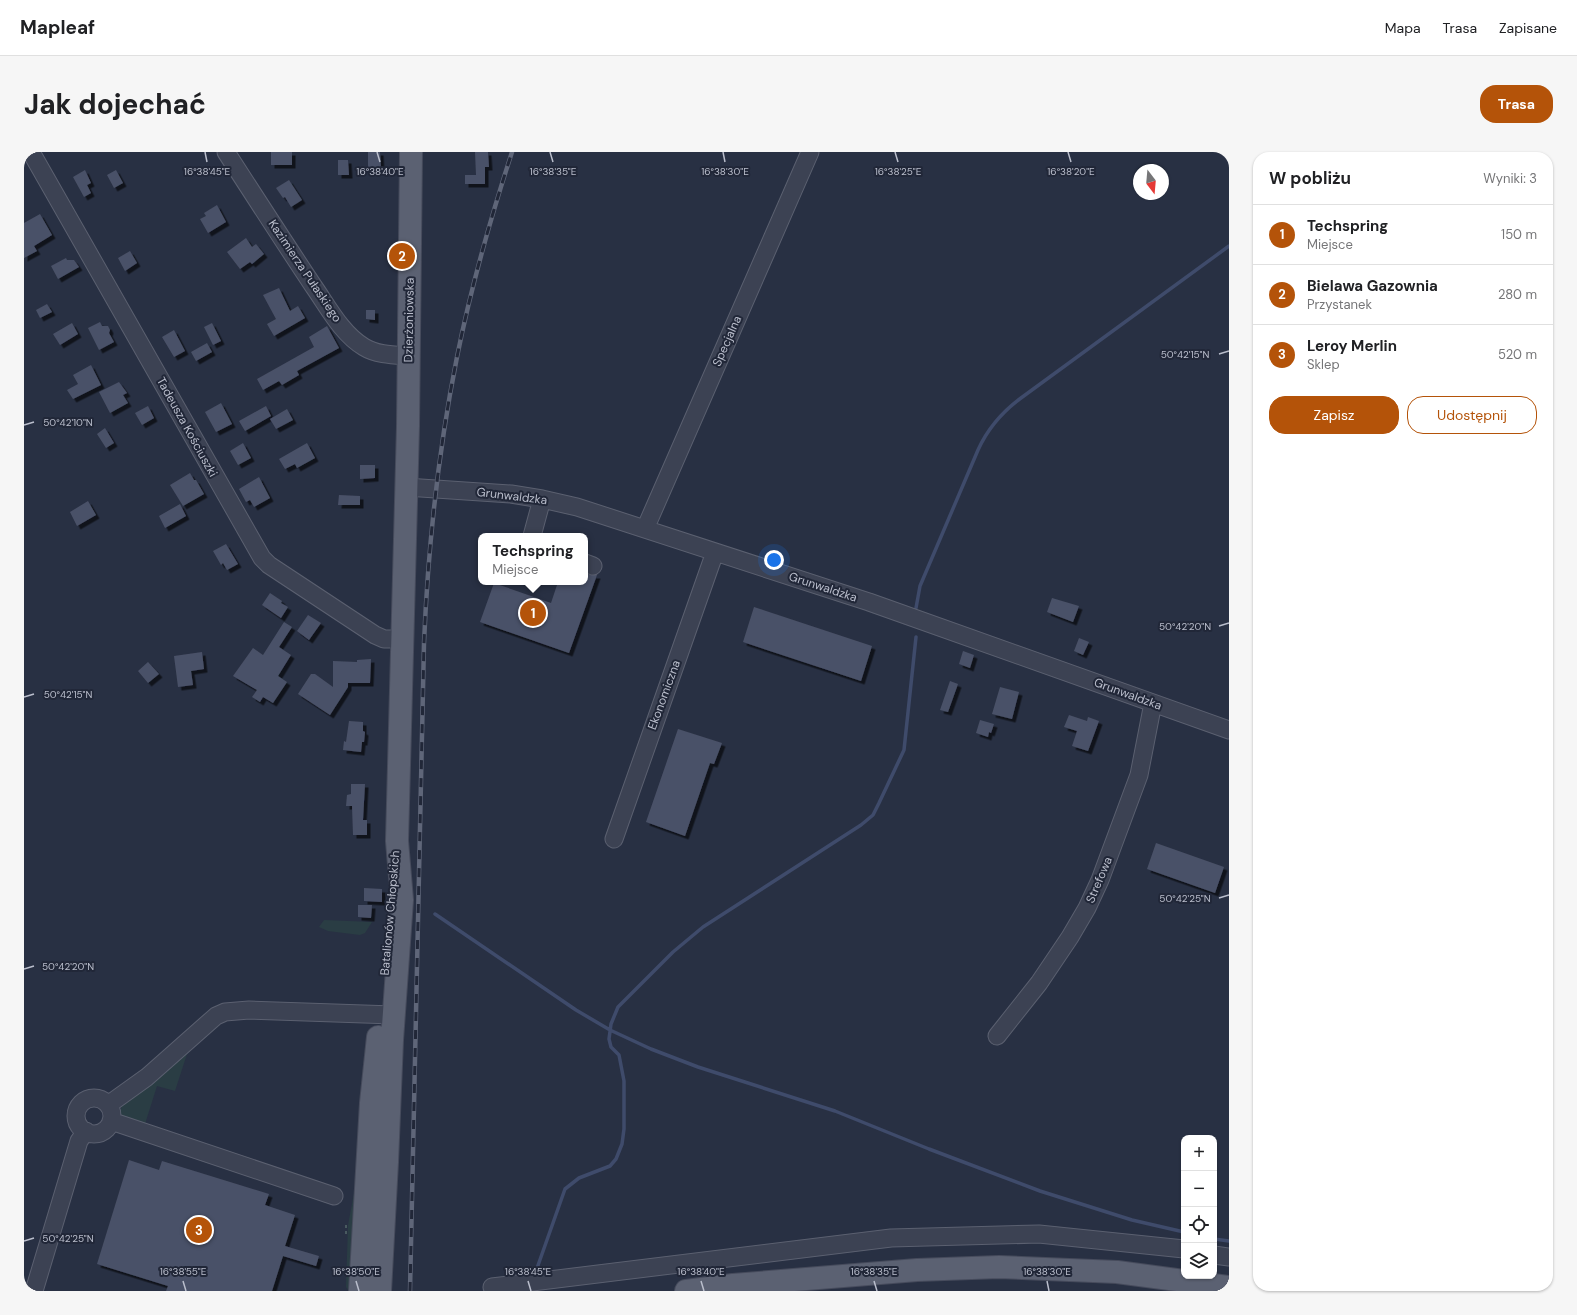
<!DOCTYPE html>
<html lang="pl">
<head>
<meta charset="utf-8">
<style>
  body { margin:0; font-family:"DM Sans",sans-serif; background:#f6f6f6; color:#202124 }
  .controls { position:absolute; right:12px; bottom:12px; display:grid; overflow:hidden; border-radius:8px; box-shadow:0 1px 3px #0004 }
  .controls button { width:36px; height:36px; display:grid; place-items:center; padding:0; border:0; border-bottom:1px solid #e0e0e0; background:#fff; color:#202124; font:20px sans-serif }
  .compass { position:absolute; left:1109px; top:12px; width:36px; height:36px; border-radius:50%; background:#fff; box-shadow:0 1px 3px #0004; rotate:164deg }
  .you { position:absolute; left:750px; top:408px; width:14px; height:14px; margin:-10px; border:3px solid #fff; border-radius:50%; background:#1a73e8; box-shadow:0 0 0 6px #1a73e833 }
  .badge { display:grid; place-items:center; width:26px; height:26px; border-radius:50%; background:#b45309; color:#fff; font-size:13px; font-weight:700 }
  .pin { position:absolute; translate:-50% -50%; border:2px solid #fff; box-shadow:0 1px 4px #0006 }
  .popup { position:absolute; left:454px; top:381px; width:110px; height:52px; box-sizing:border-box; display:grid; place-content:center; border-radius:8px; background:#fff; filter:drop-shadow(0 1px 3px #0005); font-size:13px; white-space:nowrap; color:#757577 }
  .popup b { font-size:15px; color:#202124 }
  .popup::after { content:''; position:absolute; left:50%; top:100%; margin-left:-8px; border:8px solid transparent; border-top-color:#fff }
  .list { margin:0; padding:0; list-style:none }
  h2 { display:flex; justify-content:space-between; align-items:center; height:52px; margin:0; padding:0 16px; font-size:17px }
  h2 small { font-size:13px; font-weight:400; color:#757577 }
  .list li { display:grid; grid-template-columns:26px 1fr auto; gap:12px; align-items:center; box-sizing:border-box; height:60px; padding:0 16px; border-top:1px solid #e0e0e0 }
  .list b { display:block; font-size:15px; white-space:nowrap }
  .list p { margin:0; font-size:13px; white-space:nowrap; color:#757577 }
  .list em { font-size:13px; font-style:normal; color:#757577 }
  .actions { display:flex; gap:8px; padding:12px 16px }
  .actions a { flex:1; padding:9px 0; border:1px solid #b45309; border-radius:16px; text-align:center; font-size:14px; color:#b45309 }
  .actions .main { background:#b45309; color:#fff }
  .icon { flex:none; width:22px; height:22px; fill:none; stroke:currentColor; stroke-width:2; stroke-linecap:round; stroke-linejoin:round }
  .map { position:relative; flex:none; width:1205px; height:1139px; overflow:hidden; border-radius:16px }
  header { display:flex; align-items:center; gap:24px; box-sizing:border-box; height:56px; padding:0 20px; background:#fff; border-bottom:1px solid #e0e0e0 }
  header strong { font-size:19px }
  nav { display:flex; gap:22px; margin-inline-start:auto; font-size:14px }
  .intro { display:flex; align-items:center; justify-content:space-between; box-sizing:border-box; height:96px; padding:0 24px }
  h1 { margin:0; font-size:28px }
  .button { padding:10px 18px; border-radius:16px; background:#b45309; color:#fff; font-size:14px; font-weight:700 }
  main { display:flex; gap:24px; padding:0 24px }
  aside { flex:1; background:#fff; border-radius:16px; box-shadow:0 1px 3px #0004 }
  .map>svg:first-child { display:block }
  .green { fill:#2a3d44 }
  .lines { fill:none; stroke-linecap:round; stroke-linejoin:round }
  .stream { stroke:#3f4b6b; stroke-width:3.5 }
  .building { fill:#4a5167; filter:url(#shadow) }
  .minor-casing { stroke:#5b6070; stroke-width:19 }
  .major-casing { stroke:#464b5c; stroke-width:24 }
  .path { stroke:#495a60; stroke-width:2; stroke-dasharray:3 3; stroke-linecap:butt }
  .minor { stroke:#3c4253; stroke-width:17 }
  .major { stroke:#5b6172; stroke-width:22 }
  .rail-casing { stroke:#5f6679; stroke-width:4.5 }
  .rail { stroke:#212738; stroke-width:3; stroke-dasharray:9; stroke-linecap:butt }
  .ticks { fill:none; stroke:#babecc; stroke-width:1.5 }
  .labels { text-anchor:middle; stroke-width:4; stroke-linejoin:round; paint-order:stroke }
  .street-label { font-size:12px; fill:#babecc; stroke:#212738 }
  .ticks-label { font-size:10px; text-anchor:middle; fill:#babecc; stroke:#212738; stroke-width:4; stroke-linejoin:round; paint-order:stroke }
</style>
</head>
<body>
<header>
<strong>Mapleaf</strong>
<nav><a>Mapa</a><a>Trasa</a><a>Zapisane</a></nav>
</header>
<div class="intro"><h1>Jak dojechać</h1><a class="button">Trasa</a></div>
<main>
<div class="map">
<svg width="1205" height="1139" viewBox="0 0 1205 1139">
  <defs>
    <filter id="shadow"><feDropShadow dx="3.5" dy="3.5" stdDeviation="0" flood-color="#0009"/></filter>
  </defs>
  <rect width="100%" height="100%" fill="#283043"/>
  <path class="green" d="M300 768 348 770 341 781 336 783 304 779 295 775Z
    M164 899 151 939 133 934 121 972 98 964 96 959 98 954 132 928Z
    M334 1020 328 1139 324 1138 322 1135 324 1073Z"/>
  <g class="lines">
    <path class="stream" d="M892 456 896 434 954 298C964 276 978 260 997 246L1205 94
      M411 762 552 858 586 878 627 897 674 915 811 959 905 997 1016 1039 1108 1068 1160 1080
      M1190 1087 1205 1089
      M512 1119 541 1037 555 1026 586 1014 592 1007 598 992 600 977V929L595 903 587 895 585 887 587 872 594 855 649 800 679 775 837 673 849 663 855 651 880 598 892 485"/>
  </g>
  <path class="building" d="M247 0H268V13H247Z
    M344 0H356L357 16 344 17Z
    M451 0H464L465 15H461V32H441V23H452Z
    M314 8H324L325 23H314Z
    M61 18 67 31 63 33 67 41 60 45 49 25Z
    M92 18 99 31 90 36 83 23Z
    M265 28 278 48 267 55 261 45 259 46 252 36Z
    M193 53 202 70 184 81 176 67 182 64 180 61Z
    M16 62 28 83 10 94 13 99 0 106V71Z
    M222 86 228 95 232 92 240 102 228 112 226 110 216 117 203 100Z
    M106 99 113 111 101 119 94 106Z
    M42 106 43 108H50L55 115 34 127 27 114Z
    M255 136 266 159 274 154 281 166 250 184 243 172 252 167 239 143Z
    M23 152 28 160 16 166 12 158Z
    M342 158H351V168L342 167Z
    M76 170 78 174H84L86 178 85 181 90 190 75 198 64 176Z
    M48 171 54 182 36 193 29 182Z
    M188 171 197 189 189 193 180 175Z
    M303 174 315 196 273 219 275 223 258 233 255 229 239 238 233 227 290 195 285 185Z
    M150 178 161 199 150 205 138 185Z
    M183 191 188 200 172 209 167 200Z
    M67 213 77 233 49 247 43 238 54 232 49 223Z
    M95 230 103 241 99 243 104 251 86 261 75 240Z
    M197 251 208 272 192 280 181 260Z
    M124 254 130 266 118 273 111 261Z
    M242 254 247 264 221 279 215 269Z
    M263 257 269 268 252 277 246 267Z
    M81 276 90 291 82 296 73 282Z
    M219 291 227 306 214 313 206 299Z
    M283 291 291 306 273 316 271 312 261 317 255 307Z
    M336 313H351V326L336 327Z
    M166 321 170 328H172L180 342 159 354 146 333Z
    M235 325 246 346 230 355 226 348 222 350 215 337Z
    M315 343 336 344V353H314Z
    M64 349 72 363 53 374 46 360Z
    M156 352 162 364 141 376 135 364Z
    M202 392 214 412 203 418 199 411 197 413 189 399Z
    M561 422 566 423H573L545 501 456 470 470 431 527 451 534 430H561Z
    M246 441 258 449 257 451 264 455 257 466 238 453Z
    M1028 446 1055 454 1049 470 1023 460Z
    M730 455 848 494 837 529 719 490Z
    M284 463 297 471 285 488 273 479Z
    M260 470 268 475 255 495 267 503 254 524 263 530 249 551 239 545 236 550 228 545 233 538 209 524 229 496 239 503Z
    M1055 486 1065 490 1059 503 1050 499Z
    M939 499 950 503 946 516 935 512Z
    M178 500 180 517 167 519 169 533 154 535 150 504Z
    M347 507 346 531H324V535L306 563 274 542 287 522H291L309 535V509L333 510V508Z
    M124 510 135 522 124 531 114 519Z
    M926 529 934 532 924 560 916 558Z
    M976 535 995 540 988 567 968 562Z
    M1045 563 1063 569 1064 565 1075 569 1064 599 1048 594 1053 579 1040 575Z
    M956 568 970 572 967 581 965 580 964 585 952 581Z
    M325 569 339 570V579L341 580 340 590H338L337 600 319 598 320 589 322 590Z
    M654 577 698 591 690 612 686 611 661 684 622 670Z
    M327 632H341L339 668H343V683H329L328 654H322L323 643 327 642Z
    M1132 691 1200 715 1191 741 1123 717Z
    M340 736 358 737V750L340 749Z
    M334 753H348L347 766 334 765Z
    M105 1008 135 1018 138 1009 245 1042 241 1053 271 1063 261 1094 295 1104 292 1114 259 1104 248 1139H142L144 1134 73 1112Z"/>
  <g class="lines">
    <g class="minor-casing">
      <path id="minor" d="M7 0 238 406 245 413 351 483 360 487H378
        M202 0C231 45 260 90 290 135 304 155 318 182 340 195 353 203 370 203 385 204
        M382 335 487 342 518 347 553 355 845 450 1205 578
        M621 377 786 0
        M508 384 518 347
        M561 411 569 414
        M590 687 691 400
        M973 884 1015 831 1046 785 1063 756 1076 728 1115 623 1129 551
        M52 964a18 18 0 1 1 36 0a18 18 0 1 1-36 0Z
        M84 953 123 925 192 864 201 860 225 858 369 863
        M87 969 310 1044
        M1190 1103 1205 1105
        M468 1135 867 1086 1015 1082 1160 1097
        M10 1139 55 989 62 979"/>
    </g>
    <g class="major-casing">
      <path id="major" d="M336 1139 347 951 354 885
        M356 1139 363 1010 368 888 378 748 373 689 384 274 387 0
        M662 1139 709 1133 893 1118 975 1115 1093 1120 1205 1135"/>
    </g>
    <path class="path" d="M322 1082V1070"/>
    <use href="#minor" class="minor"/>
    <use href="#major" class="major"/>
    <g class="rail-casing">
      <path id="rail" d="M386 1139 400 491C404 395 414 300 433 205 447 135 466 68 488 0"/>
    </g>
    <use href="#rail" class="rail"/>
  </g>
  <path class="ticks" d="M181 0 183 10M353 0 356 10M526 0 529 10M699 0 701 10M871 0 874 10M1044 0 1047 10M1195 202 1205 199M0 273 10 270M1195 474 1205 471M0 545 10 542M1195 746 1205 743M0 817 10 814M0 1089 10 1086M159 1129 162 1139M332 1129 335 1139M504 1129 507 1139M677 1129 680 1139M850 1129 853 1139M1023 1129 1025 1139"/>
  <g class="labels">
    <g class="street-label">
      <text transform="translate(281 119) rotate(56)" y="4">Kazimierza Pułaskiego</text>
      <text transform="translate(385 168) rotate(-89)" y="4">Dzierżoniowska</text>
      <text transform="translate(703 189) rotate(-66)" y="4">Specjalna</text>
      <text transform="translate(163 275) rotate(61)" y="4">Tadeusza Kościuszki</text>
      <text transform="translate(488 344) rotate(7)" y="4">Grunwaldzka</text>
      <text transform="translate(799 435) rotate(18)" y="4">Grunwaldzka</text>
      <text transform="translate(1104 542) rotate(20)" y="4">Grunwaldzka</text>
      <text transform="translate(640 543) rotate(-70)" y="4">Ekonomiczna</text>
      <text transform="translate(1075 728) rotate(-67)" y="4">Strefowa</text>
      <text transform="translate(366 761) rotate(-85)" y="4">Batalionów Chłopskich</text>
    </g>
  </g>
  <g class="ticks-label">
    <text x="183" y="23">16°38'45"E</text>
    <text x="356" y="23">16°38'40"E</text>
    <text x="529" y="23">16°38'35"E</text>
    <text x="701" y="23">16°38'30"E</text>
    <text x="874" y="23">16°38'25"E</text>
    <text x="1047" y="23">16°38'20"E</text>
    <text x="1161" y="206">50°42'15"N</text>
    <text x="44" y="274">50°42'10"N</text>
    <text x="1161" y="478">50°42'20"N</text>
    <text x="44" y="546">50°42'15"N</text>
    <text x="1161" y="750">50°42'25"N</text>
    <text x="44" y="818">50°42'20"N</text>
    <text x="44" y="1090">50°42'25"N</text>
    <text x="159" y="1123">16°38'55"E</text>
    <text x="332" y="1123">16°38'50"E</text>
    <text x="504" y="1123">16°38'45"E</text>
    <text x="677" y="1123">16°38'40"E</text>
    <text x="850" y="1123">16°38'35"E</text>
    <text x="1023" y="1123">16°38'30"E</text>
  </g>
</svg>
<div class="controls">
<button>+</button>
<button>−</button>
<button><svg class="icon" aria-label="locate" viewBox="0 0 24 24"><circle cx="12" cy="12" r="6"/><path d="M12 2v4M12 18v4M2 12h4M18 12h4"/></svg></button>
<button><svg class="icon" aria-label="layers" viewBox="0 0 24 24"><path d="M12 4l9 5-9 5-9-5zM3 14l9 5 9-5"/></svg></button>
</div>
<svg class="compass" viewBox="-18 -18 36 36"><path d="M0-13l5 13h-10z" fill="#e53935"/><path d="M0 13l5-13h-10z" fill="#757577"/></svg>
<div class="you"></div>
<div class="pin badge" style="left:509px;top:461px">1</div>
<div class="popup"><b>Techspring</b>Miejsce</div>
<div class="pin badge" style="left:378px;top:104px">2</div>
<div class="pin badge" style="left:175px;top:1078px">3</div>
</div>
<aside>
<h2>W pobliżu<small>Wyniki: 3</small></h2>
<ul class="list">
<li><span class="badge">1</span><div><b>Techspring</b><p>Miejsce</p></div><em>150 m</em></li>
<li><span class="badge">2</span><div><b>Bielawa Gazownia</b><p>Przystanek</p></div><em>280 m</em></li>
<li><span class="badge">3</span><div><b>Leroy Merlin</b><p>Sklep</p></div><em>520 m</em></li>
</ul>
<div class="actions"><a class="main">Zapisz</a><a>Udostępnij</a></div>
</aside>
</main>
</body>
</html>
